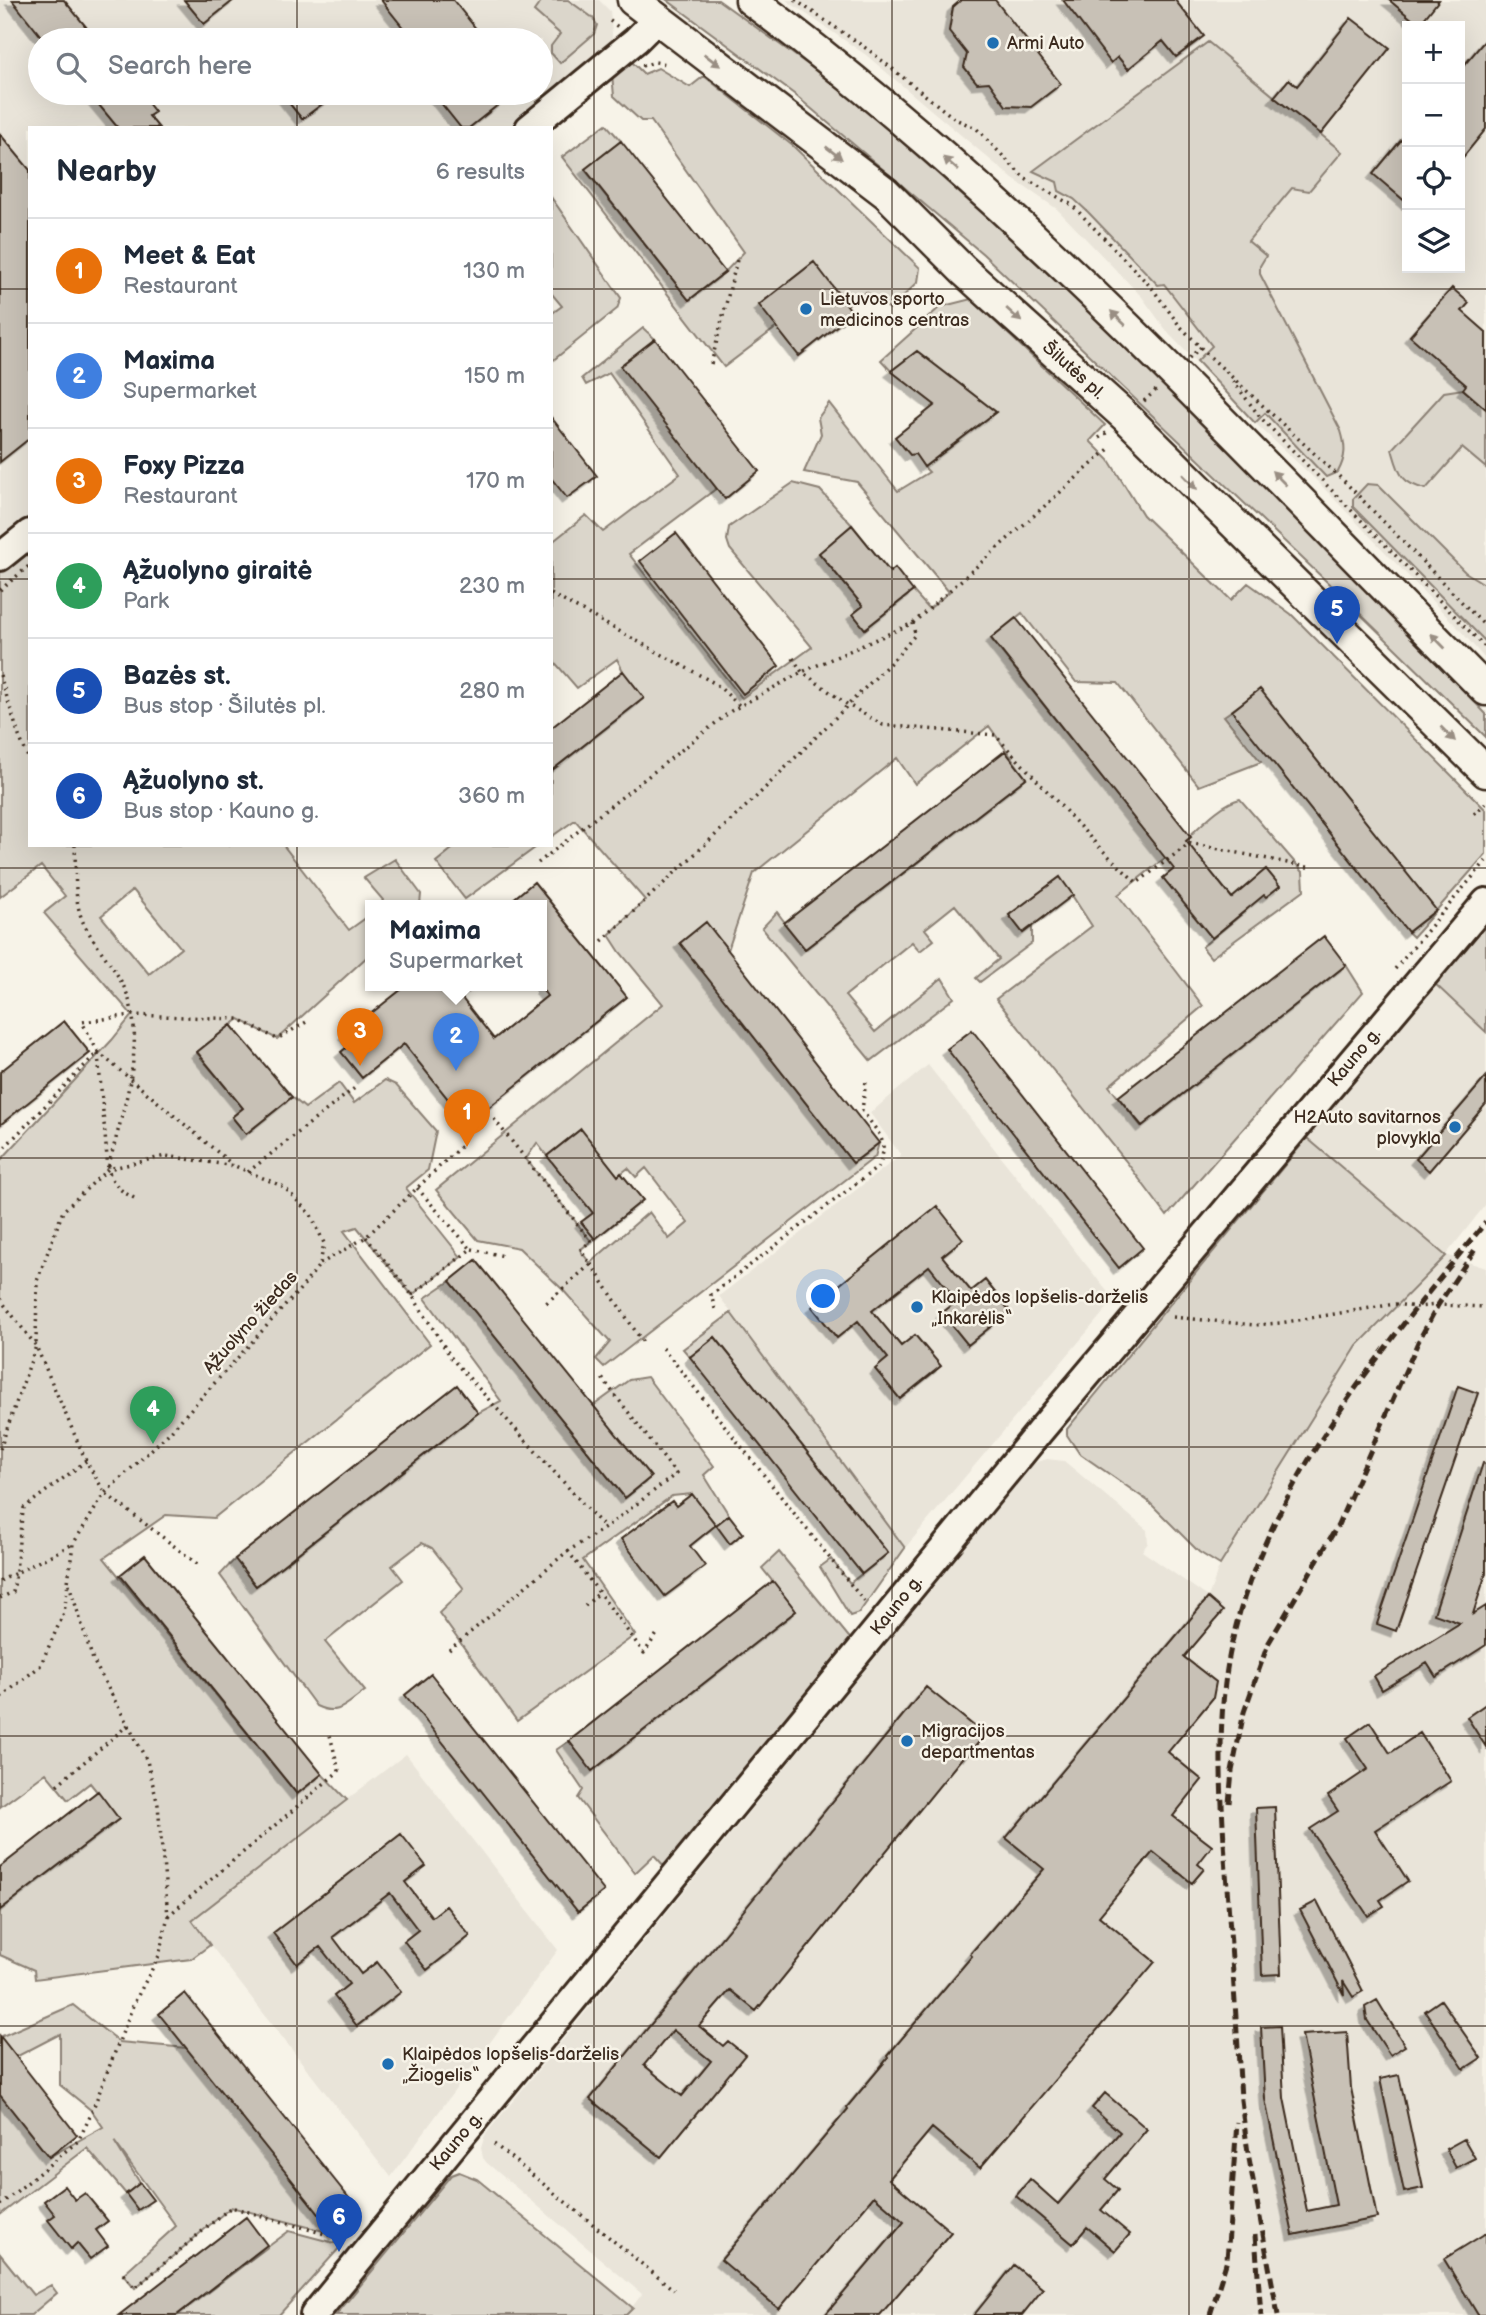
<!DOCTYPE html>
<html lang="en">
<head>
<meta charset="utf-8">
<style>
  body { margin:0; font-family:"Balsamiq Sans",sans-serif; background:#f2f2f3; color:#1f2937 }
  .controls { position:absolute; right:21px; top:21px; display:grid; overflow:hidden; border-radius:0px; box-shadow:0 7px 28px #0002 }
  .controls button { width:63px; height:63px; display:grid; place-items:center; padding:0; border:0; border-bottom:2px solid #e0e1e3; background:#fff; color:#1f2937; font:35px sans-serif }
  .you { position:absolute; left:824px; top:1297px; width:24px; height:24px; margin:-18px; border:5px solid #fff; border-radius:50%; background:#1a73e8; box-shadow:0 0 0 10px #1a73e833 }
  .badge { display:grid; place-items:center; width:46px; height:46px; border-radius:50%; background:#db2777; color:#fff; font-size:23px; font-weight:700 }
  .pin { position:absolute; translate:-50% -58px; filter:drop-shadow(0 2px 4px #0008) }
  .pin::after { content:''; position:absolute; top:37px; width:24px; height:21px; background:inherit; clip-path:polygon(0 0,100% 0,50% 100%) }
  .popup { position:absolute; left:365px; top:900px; width:182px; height:91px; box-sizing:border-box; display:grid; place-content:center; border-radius:0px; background:#fff; filter:drop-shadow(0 2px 5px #0005); font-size:23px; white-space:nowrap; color:#747a83 }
  .popup b { font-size:26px; color:#1f2937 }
  .popup::after { content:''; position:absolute; left:50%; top:100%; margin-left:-14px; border:14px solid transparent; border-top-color:#fff }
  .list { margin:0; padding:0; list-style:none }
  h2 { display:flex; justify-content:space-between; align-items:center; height:91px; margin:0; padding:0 28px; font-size:30px }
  h2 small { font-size:23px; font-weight:400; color:#747a83 }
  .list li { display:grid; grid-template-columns:46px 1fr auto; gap:21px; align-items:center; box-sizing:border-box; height:105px; padding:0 28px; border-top:2px solid #e0e1e3 }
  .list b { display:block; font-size:26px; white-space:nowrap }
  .list p { margin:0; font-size:23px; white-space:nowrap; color:#747a83 }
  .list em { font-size:23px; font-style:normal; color:#747a83 }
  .icon { flex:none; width:38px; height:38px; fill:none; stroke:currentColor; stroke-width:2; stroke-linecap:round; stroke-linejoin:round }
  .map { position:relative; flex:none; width:1486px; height:2315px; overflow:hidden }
  .search { position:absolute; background:#fff; box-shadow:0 7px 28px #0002; left:28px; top:28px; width:525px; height:77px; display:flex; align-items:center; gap:18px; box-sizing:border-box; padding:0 24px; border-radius:38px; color:#747a83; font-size:26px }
  .panel { position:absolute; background:#fff; box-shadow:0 7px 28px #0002; left:28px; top:126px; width:525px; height:721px; border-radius:0px }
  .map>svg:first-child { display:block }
  .built { fill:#e9e4d9; fill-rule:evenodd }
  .green { fill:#dbd6cb; stroke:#8b8074; stroke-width:2; fill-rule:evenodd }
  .building { fill:#c8c1b6; stroke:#3b2a1e; stroke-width:2; fill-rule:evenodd; filter:url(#shadow) }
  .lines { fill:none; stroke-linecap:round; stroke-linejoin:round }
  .secondary-casing { stroke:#3b2a1e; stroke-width:32 }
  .primary-casing { stroke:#3b2a1e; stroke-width:35 }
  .path { stroke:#3b2a1e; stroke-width:3.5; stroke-dasharray:2 5; stroke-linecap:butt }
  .secondary { stroke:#f7f3e8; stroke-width:26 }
  .primary { stroke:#f7f3e8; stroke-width:30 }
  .rail { stroke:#3b2a1e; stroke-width:5; stroke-dasharray:10 5; stroke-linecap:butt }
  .oneway { fill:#998e83 }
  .grid { fill:none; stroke:#3b2a1e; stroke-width:2; stroke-opacity:0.55 }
  .poi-dot { fill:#1f6fb2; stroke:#f7f3e8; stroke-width:2.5 }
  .labels { text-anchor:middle; stroke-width:5; stroke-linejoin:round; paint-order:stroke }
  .poi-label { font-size:18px; fill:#3b2a1e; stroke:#f7f3e8; text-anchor:start }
  .street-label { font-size:18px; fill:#3b2a1e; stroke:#f7f3e8 }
</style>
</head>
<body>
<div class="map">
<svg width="1486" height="2315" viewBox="0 0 1486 2315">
  <defs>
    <filter id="shadow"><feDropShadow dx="-5.5" dy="5.5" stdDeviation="0" flood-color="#0004"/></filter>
  </defs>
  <rect width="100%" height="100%" fill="#f7f3e8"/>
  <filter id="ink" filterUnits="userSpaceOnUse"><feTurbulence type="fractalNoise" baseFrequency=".0143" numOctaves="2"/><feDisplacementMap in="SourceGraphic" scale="14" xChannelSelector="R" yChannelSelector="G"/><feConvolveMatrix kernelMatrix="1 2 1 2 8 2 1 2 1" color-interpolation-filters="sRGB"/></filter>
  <g filter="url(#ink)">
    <path class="built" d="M0 0H599L610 11 612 33V40L606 52 513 128H30V520L0 544ZM40 40H541V93H40Z
      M786 0H1486V660L1460 630 1316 480 1255 423 1169 334 1142 297 1057 209 1013 179 866 55ZM1407 26H1460V268H1407Z
      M1433 982 1486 1032V1204L1446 1255 1486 1268V2315H626L642 2294 487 2163 483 2158 481 2148 485 2135 1034 1463 1047 1459 1064 1461 1147 1530 1148 1543 1142 1551 1208 1597 1220 1565 1357 1346 1445 1256 1307 1138Z
      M928 1065 1114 1300 905 1548 719 1296 901 1155 870 1113Z
      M406 1754 558 1950 391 2177 191 1920Z"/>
    <path class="green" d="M542 0H568L593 18 597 25 594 34 560 63 551 53V46L560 34 534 11Z
      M667 0H718L807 64 868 112 981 212 1169 385 1258 473 1486 714V737L1347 601 983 254 794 94Z
      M1208 42 1342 152 1309 191 1292 188 1248 241 1266 256 1260 266V274L1341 431C1346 447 1346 457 1338 472L1326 477 1265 413 1255 423 1197 361 1212 346 1164 284 1158 285 1088 212 1074 199 1059 191 1057 182 1033 171Z
      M630 60 644 74 658 68 690 87 704 76 793 146 920 268 918 282 890 309 866 292 847 305 813 263 760 304 777 327 724 367 562 157 606 124 621 141 585 170 689 300 725 272 744 252 651 121H641L614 96 612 74Z
      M551 197 621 298 617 309 551 362V314L562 306 551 293Z
      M971 299 1105 425 1090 441 1109 460 1143 515 1231 600 1248 583 1291 614 1486 810V854L1413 937 1408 932 1436 910 1261 690 1224 716 1261 762 1199 786 1118 683 1076 682 1022 613 991 639 1165 857C1189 841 1214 805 1240 799L1303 872 1304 890 1211 958 1202 947 1244 912 1195 853 1165 858 1118 895 1203 1006 1109 1086 1141 1126 1346 965 1363 992 1167 1216 1125 1160 996 999 1092 926 1060 877 1009 915 1023 933 1032 926V943L980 982 976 978 999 959 955 905 925 929 934 940 920 951 912 942 845 996 875 1032 942 978 954 998 871 1061 762 928 777 912 805 949 1026 778 989 726 915 784 897 758 754 873 728 950 706 923 681 943 853 1163 879 1143 875 1157 604 1367 596 1359 610 1342 562 1289 519 1248 478 1240 436 1190 663 1004 620 952 609 935 645 900 575 820 551 837V771L644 698 623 671 617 659 577 688 551 658V543L586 515 603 532 680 474 609 373 586 385 582 378 643 328 655 339 621 366 717 488 629 554 742 698 812 647 730 549 727 540 729 527 793 483 820 490 852 525 819 553 863 606 853 614 865 629 913 591 929 609 949 592 857 482 804 472 821 434 818 418 829 403 898 491 929 472 924 467 996 412 917 351 891 371 881 360 940 307ZM581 1129 618 1176 628 1168 636 1177 646 1168 688 1223 669 1239 649 1212 590 1263 580 1250 591 1241 526 1159 537 1143 547 1156Z
      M1463 389 1486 409V468L1462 448 1426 489C1400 483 1399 473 1392 449L1444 392Z
      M1367 484 1378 485 1465 572 1486 585V642L1353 507V499Z
      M30 547V845H283L349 930 370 915V954L277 1039 239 1019 197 1053 243 1108 232 1117 246 1134 292 1097 305 1108 339 1083 354 1103 385 1080 396 1085 436 1131 428 1170 406 1188 461 1257 412 1295 357 1227 344 1231 430 1344 214 1518 166 1515 104 1558 297 1794 322 1774 347 1800 192 1920 210 1945 191 1959 35 1979 34 1970 0 1955V1910L119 1819 90 1783 68 1800 46 1773 0 1807V1161L112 1040 132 1015 44 913 65 896 41 866 0 897V571ZM133 890 181 948 149 974 101 916Z
      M457 845H539L465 899 436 862Z
      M395 859 421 894 420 905H380L383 900 364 878Z
      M1486 918V1032L1433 982Z
      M1307 1138 1446 1256 1357 1346 1220 1565 1199 1552 1148 1501 1079 1453 1067 1435V1429Z
      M450 1281 625 1498 651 1477 593 1406 629 1380 647 1377 714 1466 704 1475 729 1515 716 1525 692 1494 672 1496 583 1560 635 1635 517 1721 439 1613 464 1589 432 1548 422 1543 392 1566 403 1580 325 1642 365 1691C346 1704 339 1717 316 1706L220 1575 235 1559 256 1586 478 1413 501 1401 425 1298Z
      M731 1313 905 1548 859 1613 850 1616 820 1567 831 1559 850 1583 888 1553 715 1337 690 1357 683 1349Z
      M779 1552 853 1642 665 1867 654 1855 635 1873 578 1798 583 1790 556 1750 569 1741 593 1770 796 1611 762 1568Z
      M73 2005 119 2042 187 2048 335 2234 231 2207 135 2288 123 2274 176 2226 114 2141 140 2183 126 2194 87 2148 0 2215V2095L49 2157 103 2127 92 2111 60 2085V2034L16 2057 0 2037Z
      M459 2172 477 2179 633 2308 626 2315H336L451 2175Z
      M289 2231 342 2245 279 2315H177Z
      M0 2254 33 2295 51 2285 57 2293 31 2315H0Z"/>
    <path class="building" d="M12 0H64L97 40H44Z
      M184 0H234L204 24Z
      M381 0H453L485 40H413Z
      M961 0H995L1061 84 1031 107 1006 106 989 82 977 83 964 67 967 54 949 31 953 7Z
      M1063 0H1175L1204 36 1176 57 1163 41 1128 69 1118 57 1111 63Z
      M1389 0H1439L1419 25Z
      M1351 18 1390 48 1321 134 1274 97 1289 79 1297 86Z
      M1486 39V129L1460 161V70Z
      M89 93H140L155 112 149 116 159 128H118Z
      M281 93H337L302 119Z
      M433 93H513L469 128H461Z
      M1407 133V203L1373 174Z
      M0 134 30 170V438L0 462Z
      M621 141 725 272 689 300 585 169Z
      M814 262 853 313 799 356 759 305Z
      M1452 288 1469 303 1462 311 1486 332V409L1463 389 1466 385 1410 336Z
      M655 339 759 471 725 499 620 366Z
      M917 351 996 412 924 467 915 454 910 455 895 437 935 405 891 371Z
      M551 417 597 476 567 498 551 478Z
      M852 525 890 572 895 568 913 591 865 629 853 614 863 606 819 553Z
      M676 533 779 666 743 694 640 561Z
      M1016 618 1191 837 1186 841 1232 898 1266 869 1280 886 1266 897 1264 895 1212 938 1163 878 1174 869 991 638Z
      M623 671 644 698 551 771V728Z
      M1260 689 1436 910 1408 932 1232 711Z
      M1005 751 1026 778 805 949 784 923Z
      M1060 877 1073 895 1023 933 1009 915Z
      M534 882 627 997 468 1124 404 1044 362 1078 341 1052 352 1043 345 1034 407 985H476L461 997 494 1039 547 996 542 989V905H506Z
      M706 922 879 1143 853 1163 680 943Z
      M1324 936 1346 965 1142 1126 1118 1097Z
      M64 1021 90 1053 0 1125V1072Z
      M231 1025 292 1097 246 1134 232 1117 243 1108 197 1052Z
      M972 1030 1143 1248 1119 1268 947 1049Z
      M1486 1077V1104L1429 1171 1416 1159Z
      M581 1129 618 1176 621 1173 643 1200 595 1239 581 1222 593 1213 547 1156Z
      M937 1206 963 1239 942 1256 971 1291 985 1280 1010 1311 968 1345 942 1313 957 1301 929 1266 872 1311 901 1346 915 1335 941 1366 900 1399 875 1369 888 1358 858 1321 837 1338 812 1307Z
      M476 1260 651 1477 625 1498 450 1281Z
      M715 1337 888 1553 862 1574 690 1357Z
      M457 1385 478 1413 256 1586 235 1559Z
      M1458 1386 1478 1393 1396 1631 1377 1624Z
      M1483 1463 1486 1464V1573L1473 1614 1486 1606V1645L1436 1677 1427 1663 1382 1690 1374 1676 1460 1623 1434 1614Z
      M692 1494 716 1525 729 1515 743 1533 730 1544 716 1525 690 1546 705 1566 665 1596 621 1539 672 1501 676 1506Z
      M145 1555 322 1774 297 1794 120 1575Z
      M773 1581 796 1611 592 1771 569 1741Z
      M1208 1598 1223 1611 1184 1657 1216 1682 1213 1698 1168 1752 1202 1780 1173 1816 1212 1846 1198 1864 1204 1869 1192 1883 1153 1852 1099 1916 1155 1962 980 2168 932 2128 890 2178 889 2179 951 2232 880 2315H825L904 2222 874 2196 779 2309 721 2260 848 2109 847 2107 888 2058 887 2056 972 1956 970 1954 1044 1869 1006 1838Z
      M431 1674 604 1891 578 1912 405 1695Z
      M926 1687 985 1735 968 1755 966 1753 756 2011 730 1990 699 2026 723 2046 728 2041 745 2055 661 2157 590 2099ZM673 2030 711 2061 682 2096 644 2065Z
      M1486 1704V1747L1467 1717Z
      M1370 1722 1390 1753 1420 1733 1451 1781 1375 1830 1408 1881 1380 1900 1384 1906 1368 1916 1310 1829 1338 1811 1328 1796 1368 1769 1347 1738Z
      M98 1791 119 1819 0 1910V1867Z
      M1275 1807 1281 1974 1262 1975 1256 1808Z
      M401 1834 426 1866 405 1882 432 1917 446 1906 470 1936 427 1970 404 1941 418 1930 390 1893 333 1937 361 1974 377 1962 401 1992 357 2026 334 1996 349 1984 320 1947 297 1964 273 1933Z
      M1317 1901 1363 1991 1353 1997 1343 1981 1344 1995 1300 1910Z
      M185 1993 361 2213 335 2234 159 2014Z
      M1377 2000 1405 2046 1390 2055 1367 2020 1365 2007Z
      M1441 2000 1481 2058 1464 2069 1425 2011Z
      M1280 2026 1284 2098 1307 2211 1336 2205 1302 2035 1347 2032 1351 2088 1377 2218 1293 2235 1265 2099 1261 2027Z
      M0 2036 77 2135 49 2157 0 2095Z
      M1399 2075 1423 2188 1404 2192 1380 2079Z
      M1105 2093 1147 2129 1105 2179 1118 2190 1101 2210 1130 2234 1115 2251 1087 2227 1073 2244 1016 2196 1030 2179 1058 2204 1120 2132 1092 2108Z
      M1464 2139 1475 2158 1456 2168 1446 2149Z
      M140 2183 153 2200 138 2210 126 2194Z
      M64 2186 75 2200 85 2193 108 2221 96 2230 108 2246 90 2259 77 2243 71 2249 48 2220 55 2215 44 2201Z
      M246 2217 267 2245 177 2315H119Z
      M1486 2233V2315H1478L1444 2259Z
      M1014 2265 1043 2289 1022 2315H974Z"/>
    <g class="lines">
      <g class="secondary-casing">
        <path id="secondary" d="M529 128 636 40 658 18
          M0 557 30 533
          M314 2315 1040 1431 1486 902"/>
      </g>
      <g class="primary-casing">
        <path id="primary" d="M633 0 886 193 963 270 1126 417 1486 772
          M751 0C1022 201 1249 452 1486 690"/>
      </g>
      <path class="path" d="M795 0 870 51 955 119 976 128 1024 178 1072 205 1152 288 1179 325 1206 353 1345 482 1486 627
        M610 21 618 27
        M642 66 655 62 667 64
        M1189 358 1201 347
        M711 364 737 260
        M1233 381 1260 417 1486 648
        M1144 401 1156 390
        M1099 438 1109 431
        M0 590 30 565
        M551 594 716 684 740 706
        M793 658 802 672 848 705 883 725 995 735 1099 847 1137 883 1190 843 1312 868
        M0 675 19 736 30 762
        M1474 814 1486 803
        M75 845C76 870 73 902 84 924 99 953 124 975 131 1007 143 1058 120 1119 108 1169
        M538 863 731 711 802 672 913 623 1110 448
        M602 941 756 797 898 655 915 635 913 623
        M1395 969 1486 861
        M98 1052 233 1165
        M98 1054 108 1169C114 1187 122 1192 138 1200
        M494 1119 591 1241 580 1250 591 1264 544 1305
        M0 1152 98 1052 82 1022 132 1015 239 1019 277 1039 308 1021
        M248 1172 356 1087
        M366 1237 412 1295 452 1359 605 1528
        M472 1249 504 1256
        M320 1264 366 1237 463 1144
        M591 1264 644 1344
        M412 1295 471 1249 417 1188
        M0 1299 36 1346 86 1461 105 1493 200 1566
        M715 1309 711 1295 878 1167C891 1140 877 1133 862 1110L866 1081
        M1173 1317 1254 1325 1280 1323 1395 1304 1416 1307 1438 1305 1486 1307
        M663 1348 867 1605
        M0 1449 36 1346 37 1281 63 1211 108 1169 166 1156 235 1166 284 1187 311 1215 324 1243 320 1264 303 1286 169 1433 105 1493 73 1544 64 1613 40 1666 0 1698
        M568 1551 644 1653 657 1634
        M0 1581 73 1544
        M0 1598 13 1592C18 1564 18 1536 24 1508L86 1461
        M585 1606 599 1593
        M449 1650 568 1551 605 1528 676 1474 602 1378
        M57 1785 128 1725 93 1660 69 1584
        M168 1916 339 1771 329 1731
        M494 2144 674 2290
        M0 2205 78 2141 89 2119 134 2003 159 1956 168 1916 158 1805 147 1761 128 1725
        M123 2274 135 2288 231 2207 346 2240"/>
      <use href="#secondary" class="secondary"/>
      <use href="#primary" class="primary"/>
      <path class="rail" d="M1229 1803 1232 1771 1244 1712 1268 1644 1338 1525 1418 1342 1438 1305 1476 1248
        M1255 2235 1261 2315
        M1210 2315 1227 2260 1237 2122
        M1278 2315 1248 2153 1241 2100C1237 2024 1231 1948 1226 1872 1222 1812 1218 1752 1224 1692 1242 1514 1376 1356 1486 1222"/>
    </g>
    <defs><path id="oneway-solid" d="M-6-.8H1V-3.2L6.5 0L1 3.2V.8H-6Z" transform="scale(1.75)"/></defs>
    <g class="oneway">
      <use href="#oneway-solid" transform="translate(712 60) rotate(37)"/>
      <use href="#oneway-solid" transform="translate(834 153) rotate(38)"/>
      <use href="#oneway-solid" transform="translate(951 164) rotate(-139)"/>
      <use href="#oneway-solid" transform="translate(1014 315) rotate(42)"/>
      <use href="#oneway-solid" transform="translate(1118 318) rotate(-136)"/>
      <use href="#oneway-solid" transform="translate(1279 478) rotate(-135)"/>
      <use href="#oneway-solid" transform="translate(1190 482) rotate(45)"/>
      <use href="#oneway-solid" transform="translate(1438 641) rotate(-134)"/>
      <use href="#oneway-solid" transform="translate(1448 734) rotate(45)"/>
    </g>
  </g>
  <path class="grid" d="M297 0V40M594 0V2315M892 0V2315M1189 0V2315M297 93V128M0 289H30M551 289H1486M0 579H30M551 579H1486M297 845V2315M0 868H1486M0 1158H1486M0 1447H1486M0 1736H1486M0 2026H1486"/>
  <g class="poi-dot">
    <circle cx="993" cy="43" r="7"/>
    <circle cx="806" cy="309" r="7"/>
    <circle cx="1455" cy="1127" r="7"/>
    <circle cx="917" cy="1307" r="7"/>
    <circle cx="907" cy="1741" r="7"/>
    <circle cx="388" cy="2064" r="7"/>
  </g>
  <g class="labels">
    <g class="poi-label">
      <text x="1007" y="49">Armi Auto</text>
      <text x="820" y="305">Lietuvos sporto<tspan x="820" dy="21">medicinos centras</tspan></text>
      <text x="1441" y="1123" text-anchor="end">H2Auto savitarnos<tspan x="1441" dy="21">plovykla</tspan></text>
      <text x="931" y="1303">Klaipėdos lopšelis-darželis<tspan x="931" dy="21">„Inkarėlis“</tspan></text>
      <text x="921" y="1737">Migracijos<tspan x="921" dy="21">departmentas</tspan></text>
      <text x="402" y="2060">Klaipėdos lopšelis-darželis<tspan x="402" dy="21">„Žiogelis“</tspan></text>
    </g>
    <g class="street-label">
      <text transform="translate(1074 370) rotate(42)" y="6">Šilutės pl.</text>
      <text transform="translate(1354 1057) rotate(-50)" y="6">Kauno g.</text>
      <text transform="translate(250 1322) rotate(-48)" y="6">Ąžuolyno žiedas</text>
      <text transform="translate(896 1605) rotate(-51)" y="6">Kauno g.</text>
      <text transform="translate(456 2141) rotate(-50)" y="6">Kauno g.</text>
    </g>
  </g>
</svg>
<div class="controls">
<button>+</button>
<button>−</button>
<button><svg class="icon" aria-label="locate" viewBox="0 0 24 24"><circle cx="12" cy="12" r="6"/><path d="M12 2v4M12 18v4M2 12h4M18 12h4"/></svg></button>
<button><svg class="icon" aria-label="layers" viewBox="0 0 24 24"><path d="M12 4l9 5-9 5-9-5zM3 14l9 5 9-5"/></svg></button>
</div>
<div class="you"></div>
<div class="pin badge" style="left:467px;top:1147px;background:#e8710a">1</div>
<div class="pin badge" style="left:456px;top:1071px;background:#3f7fe0">2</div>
<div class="popup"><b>Maxima</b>Supermarket</div>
<div class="pin badge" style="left:360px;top:1066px;background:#e8710a">3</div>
<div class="pin badge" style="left:153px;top:1444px;background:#2e9e5b">4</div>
<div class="pin badge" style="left:1337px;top:644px;background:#1a4fb4">5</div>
<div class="pin badge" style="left:339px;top:2252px;background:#1a4fb4">6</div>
<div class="search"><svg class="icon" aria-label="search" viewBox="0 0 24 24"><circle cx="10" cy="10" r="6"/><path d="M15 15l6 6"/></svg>Search here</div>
<section class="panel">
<h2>Nearby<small>6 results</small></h2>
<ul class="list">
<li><span class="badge" style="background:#e8710a">1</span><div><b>Meet &amp; Eat</b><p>Restaurant</p></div><em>130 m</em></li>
<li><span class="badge" style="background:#3f7fe0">2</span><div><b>Maxima</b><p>Supermarket</p></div><em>150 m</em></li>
<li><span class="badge" style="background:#e8710a">3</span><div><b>Foxy Pizza</b><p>Restaurant</p></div><em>170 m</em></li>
<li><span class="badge" style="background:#2e9e5b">4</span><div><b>Ąžuolyno giraitė</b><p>Park</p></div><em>230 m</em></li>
<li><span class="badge" style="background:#1a4fb4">5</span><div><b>Bazės st.</b><p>Bus stop · Šilutės pl.</p></div><em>280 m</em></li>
<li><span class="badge" style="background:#1a4fb4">6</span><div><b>Ąžuolyno st.</b><p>Bus stop · Kauno g.</p></div><em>360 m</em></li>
</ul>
</section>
</div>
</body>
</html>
